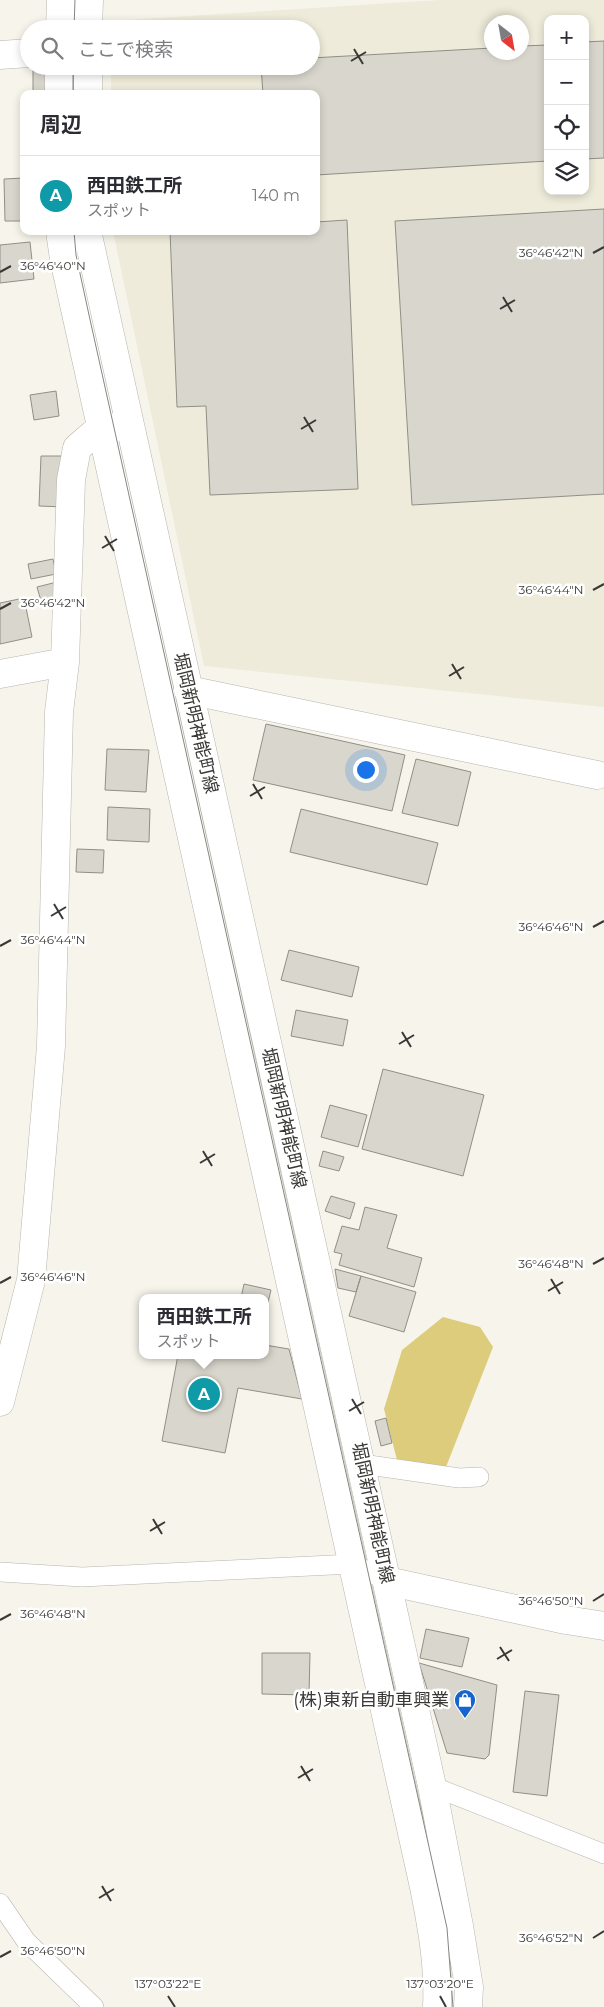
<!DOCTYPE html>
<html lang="ja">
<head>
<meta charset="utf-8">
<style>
  body { margin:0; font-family:Montserrat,"Noto Sans JP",sans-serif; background:#f7f7f7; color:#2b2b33 }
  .controls { position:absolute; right:15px; top:15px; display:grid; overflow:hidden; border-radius:10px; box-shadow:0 2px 8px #0003 }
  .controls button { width:45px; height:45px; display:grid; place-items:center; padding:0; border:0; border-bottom:1px solid #e1e1e2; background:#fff; color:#2b2b33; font:25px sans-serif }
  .compass { position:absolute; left:484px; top:15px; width:45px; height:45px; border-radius:50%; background:#fff; box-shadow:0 2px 8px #0003; rotate:149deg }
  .you { position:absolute; left:365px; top:769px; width:18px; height:18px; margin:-12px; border:4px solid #fff; border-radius:50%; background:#1a73e8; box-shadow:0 0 0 8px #1a73e833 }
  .badge { display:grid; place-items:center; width:32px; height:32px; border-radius:50%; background:#111827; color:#fff; font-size:16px; font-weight:700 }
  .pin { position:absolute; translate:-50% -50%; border:2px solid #fff; box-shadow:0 1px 5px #0006 }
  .popup { position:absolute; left:139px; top:1294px; width:130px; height:65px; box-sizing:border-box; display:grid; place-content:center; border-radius:10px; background:#fff; filter:drop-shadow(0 1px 4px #0005); font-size:16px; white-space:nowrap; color:#7c7c81 }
  .popup b { font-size:19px; color:#2b2b33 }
  .popup::after { content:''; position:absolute; left:50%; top:100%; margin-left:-10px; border:10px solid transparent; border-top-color:#fff }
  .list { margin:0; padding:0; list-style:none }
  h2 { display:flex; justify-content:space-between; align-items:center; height:65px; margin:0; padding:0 20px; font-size:21px }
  h2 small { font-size:16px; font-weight:400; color:#7c7c81 }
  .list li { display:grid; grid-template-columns:32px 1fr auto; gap:15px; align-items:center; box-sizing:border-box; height:80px; padding:0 20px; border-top:1px solid #e1e1e2 }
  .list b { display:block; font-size:19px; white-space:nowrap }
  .list p { margin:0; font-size:16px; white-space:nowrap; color:#7c7c81 }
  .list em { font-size:16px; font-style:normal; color:#7c7c81 }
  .icon { flex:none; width:28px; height:28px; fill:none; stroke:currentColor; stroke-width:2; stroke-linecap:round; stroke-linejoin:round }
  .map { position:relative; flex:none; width:604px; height:2007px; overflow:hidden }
  .search { position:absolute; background:#fff; box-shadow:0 2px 8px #0003; left:20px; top:20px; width:300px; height:55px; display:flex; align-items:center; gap:12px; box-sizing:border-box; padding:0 18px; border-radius:28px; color:#7c7c81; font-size:19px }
  .panel { position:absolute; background:#fff; box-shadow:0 2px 8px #0003; left:20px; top:90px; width:300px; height:145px; border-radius:10px }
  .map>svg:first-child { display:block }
  .built { fill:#eeebda; fill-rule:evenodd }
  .green { fill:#dccc7b }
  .building { fill:#d9d7cd; stroke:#908f86 }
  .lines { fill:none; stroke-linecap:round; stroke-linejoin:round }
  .service-casing { stroke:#b7b5ac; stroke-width:20 }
  .minor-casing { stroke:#b7b5ac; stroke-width:29 }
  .secondary-casing { stroke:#b7b5ac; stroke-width:29 }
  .service { stroke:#fff; stroke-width:19 }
  .minor { stroke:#fff; stroke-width:28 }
  .secondary { stroke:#fff; stroke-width:28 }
  .tram { stroke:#86857f; stroke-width:1 }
  .ticks { fill:none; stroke:#3a3936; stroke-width:2 }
  .labels { text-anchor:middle; stroke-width:5; stroke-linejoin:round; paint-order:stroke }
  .street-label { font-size:18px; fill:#3a3936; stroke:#fff }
  .poi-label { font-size:18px; fill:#3a3936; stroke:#fff; text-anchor:end }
  .ticks-label { font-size:12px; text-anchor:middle; fill:#3a3936; stroke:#fff; stroke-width:5; stroke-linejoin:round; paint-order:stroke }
</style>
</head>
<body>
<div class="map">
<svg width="604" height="2007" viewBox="0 0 604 2007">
  <rect width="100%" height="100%" fill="#f7f5eb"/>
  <path class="built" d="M440 0H604V707L204 666 113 231H316V94H111V66H311V29H111V21ZM548 19H585V191H548ZM492 22H522V52H492Z"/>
  <path class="green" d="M443 1317 480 1327 493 1347 446 1467 397 1460 384 1409 402 1350Z"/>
  <path class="building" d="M604 41V158L585 159V42Z
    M548 45V161L316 175V94H263L261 66H311V58L492 48V52H522V46Z
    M50 69V94H33V70Z
    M24 178V221H5L4 179Z
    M604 209V494L412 505 395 221Z
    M347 220 358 489 210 495 206 406 177 407 170 231H316V222Z
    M30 242 34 279 0 283V245Z
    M56 391 59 416 34 420 30 395Z
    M41 456H66L65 507 39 506Z
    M53 559 56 574 31 579 28 564Z
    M57 582 62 603 43 608 37 587Z
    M24 598 32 637 0 644V603Z
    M266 724 405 755 392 811 253 780Z
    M107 749 149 750 146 792 105 790Z
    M416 759 471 772 458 826 402 813Z
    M108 807 150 809 149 842 107 840Z
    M301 809 438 843 427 885 290 852Z
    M77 849 104 850 103 873 76 872Z
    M289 950 359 967 352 997 281 980Z
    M296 1010 348 1020 343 1046 291 1036Z
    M383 1069 484 1095 463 1176 362 1149Z
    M330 1105 367 1115 358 1147 321 1137Z
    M323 1151 344 1157 339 1171 319 1166Z
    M331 1196 355 1203 350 1219 325 1211Z
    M365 1207 397 1215 387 1248 422 1258 414 1287 339 1265 342 1254 334 1252 342 1226 359 1230Z
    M335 1269 361 1276 356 1292 338 1288Z
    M361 1276 416 1292 404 1332 349 1316Z
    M244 1284 271 1290 265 1315V1298H241Z
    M265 1345 289 1349 302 1399 238 1388 225 1453 162 1441 178 1355H265Z
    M386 1418 392 1443 381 1446 375 1421Z
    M426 1629 469 1638 462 1667 420 1658Z
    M262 1653H310L309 1695 262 1694Z
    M419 1663 497 1685 489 1755 485 1759 447 1753Z
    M525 1691 559 1695 547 1796 513 1792Z"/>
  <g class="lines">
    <g class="service-casing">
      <path id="service" d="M362 1464 459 1478 479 1477
        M0 1572 82 1577 353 1564 387 1581
        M432 1786 604 1854
        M0 1903 26 1941 94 2007"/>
    </g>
    <g class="minor-casing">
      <path id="minor" d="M0 55 29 53
        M0 674 65 662
        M188 690 597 775
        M0 1402 31 1280 51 1046 59 712 65 662 71 480 77 448 92 435 125 424
        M387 1581 566 1620 604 1626"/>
    </g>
    <g class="secondary-casing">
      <path id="secondary" d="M60 29 61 0
        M88 29 89 0
        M59 94V66
        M88 94V66
        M60 231 64 259 424 1887C432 1927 439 1966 437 2007
        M87 231 432 1786 459 1926 469 1987 468 2007"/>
    </g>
    <use href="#service" class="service"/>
    <use href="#minor" class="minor"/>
    <use href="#secondary" class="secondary"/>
    <path class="tram" d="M74 29 75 0
      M73 66V94
      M74 231 76 255 89 315 447 1928 453 2007"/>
  </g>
  <path class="ticks" d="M354 49 363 64M351 61 366 52M593 253 604 247M0 272 11 266M503 297 512 312M500 309 515 300M304 417 313 432M301 429 316 420M105 536 114 551M102 548 117 539M593 590 604 584M0 609 11 603M452 664 461 679M449 676 464 667M253 784 262 799M250 796 265 787M54 904 63 919M51 916 66 907M593 927 604 921M0 946 11 940M402 1032 411 1047M399 1044 414 1035M203 1151 212 1166M200 1163 215 1154M593 1264 604 1258M551 1279 560 1294M0 1283 11 1277M548 1291 563 1282M352 1399 361 1414M349 1411 364 1402M153 1519 162 1534M150 1531 165 1522M593 1601 604 1594M0 1620 11 1614M500 1647 509 1661M497 1659 512 1650M301 1766 310 1781M298 1778 313 1769M102 1886 111 1901M99 1898 114 1889M593 1938 604 1931M0 1957 11 1951M168 1996 175 2007M440 1996 446 2007"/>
  <defs>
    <g id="shop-pin" transform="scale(1.125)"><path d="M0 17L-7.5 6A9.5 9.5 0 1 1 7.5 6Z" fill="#1864ce" stroke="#fff"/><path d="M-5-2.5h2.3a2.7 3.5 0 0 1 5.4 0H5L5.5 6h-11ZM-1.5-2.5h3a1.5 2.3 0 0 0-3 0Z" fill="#fff"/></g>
  </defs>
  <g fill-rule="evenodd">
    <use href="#shop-pin" x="465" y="1700"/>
  </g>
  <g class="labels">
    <g class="street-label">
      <text transform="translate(196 723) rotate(77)" y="6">堀岡新明神能町線</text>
      <text transform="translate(284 1118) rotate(77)" y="6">堀岡新明神能町線</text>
      <text transform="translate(373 1513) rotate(78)" y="6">堀岡新明神能町線</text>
    </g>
    <g class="poi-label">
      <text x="449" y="1706">(株)東新自動車興業</text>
    </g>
  </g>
  <g class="ticks-label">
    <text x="551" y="257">36°46'42"N</text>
    <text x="53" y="270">36°46'40"N</text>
    <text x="551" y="594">36°46'44"N</text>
    <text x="53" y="607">36°46'42"N</text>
    <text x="551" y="931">36°46'46"N</text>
    <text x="53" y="944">36°46'44"N</text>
    <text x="551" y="1268">36°46'48"N</text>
    <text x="53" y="1281">36°46'46"N</text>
    <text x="551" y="1605">36°46'50"N</text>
    <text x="53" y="1618">36°46'48"N</text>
    <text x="551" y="1942">36°46'52"N</text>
    <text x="53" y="1955">36°46'50"N</text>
    <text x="168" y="1988">137°03'22"E</text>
    <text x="440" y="1988">137°03'20"E</text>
  </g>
</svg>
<div class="controls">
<button>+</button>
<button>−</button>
<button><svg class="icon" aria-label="locate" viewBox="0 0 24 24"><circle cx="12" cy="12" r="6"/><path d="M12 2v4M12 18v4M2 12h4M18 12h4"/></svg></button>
<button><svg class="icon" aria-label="layers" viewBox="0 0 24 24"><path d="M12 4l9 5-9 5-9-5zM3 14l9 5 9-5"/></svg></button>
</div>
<svg class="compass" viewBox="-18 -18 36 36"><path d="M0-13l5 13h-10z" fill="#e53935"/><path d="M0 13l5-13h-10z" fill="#7c7c81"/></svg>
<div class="you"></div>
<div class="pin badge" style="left:204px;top:1394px;background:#0f9aa8">A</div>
<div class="popup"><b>西田鉄工所</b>スポット</div>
<div class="search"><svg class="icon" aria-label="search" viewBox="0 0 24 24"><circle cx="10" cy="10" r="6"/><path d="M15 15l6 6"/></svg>ここで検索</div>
<section class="panel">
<h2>周辺<small></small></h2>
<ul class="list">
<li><span class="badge" style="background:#0f9aa8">A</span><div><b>西田鉄工所</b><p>スポット</p></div><em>140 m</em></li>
</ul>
</section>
</div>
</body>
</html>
